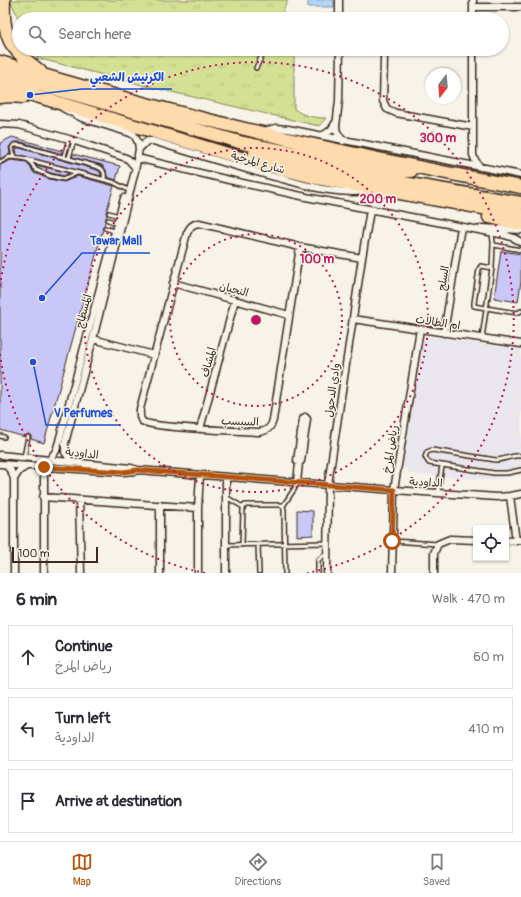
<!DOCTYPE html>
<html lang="en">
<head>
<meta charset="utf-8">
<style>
  body { margin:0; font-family:Pangolin,"Playpen Sans Arabic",sans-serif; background:#f2f2f3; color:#2b2b33 }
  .controls { position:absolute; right:12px; bottom:12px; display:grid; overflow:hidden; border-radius:0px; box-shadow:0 1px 3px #0004 }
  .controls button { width:36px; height:36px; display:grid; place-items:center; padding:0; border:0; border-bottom:1px solid #e1e1e2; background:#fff; color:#2b2b33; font:20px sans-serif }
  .compass { position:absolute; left:425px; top:68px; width:36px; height:36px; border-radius:50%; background:#fff; box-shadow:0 1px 3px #0004; rotate:196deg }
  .scale { position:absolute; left:12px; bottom:10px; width:86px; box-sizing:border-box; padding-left:4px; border:2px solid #3b2a1e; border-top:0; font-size:11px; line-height:14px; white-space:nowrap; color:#3b2a1e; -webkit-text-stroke:3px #f7f3e8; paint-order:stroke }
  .stop { position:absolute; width:12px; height:12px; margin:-9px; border:3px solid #b45309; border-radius:50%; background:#fff }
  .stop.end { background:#b45309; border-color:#fff; box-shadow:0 1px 4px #0008 }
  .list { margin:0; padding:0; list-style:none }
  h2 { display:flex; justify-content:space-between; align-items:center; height:52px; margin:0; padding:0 16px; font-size:17px }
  h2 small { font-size:13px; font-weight:400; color:#7c7c81 }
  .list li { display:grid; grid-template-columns:26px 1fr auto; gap:12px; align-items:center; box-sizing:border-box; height:64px; margin:0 8px 8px; padding:0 8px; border:1px solid #e1e1e2; border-radius:0px }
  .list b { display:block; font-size:15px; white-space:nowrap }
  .list p { margin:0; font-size:13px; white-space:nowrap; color:#7c7c81 }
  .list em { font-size:13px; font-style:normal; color:#7c7c81 }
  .icon { flex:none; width:22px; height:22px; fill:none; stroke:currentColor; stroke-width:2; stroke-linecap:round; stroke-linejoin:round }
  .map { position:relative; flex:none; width:521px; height:573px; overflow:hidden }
  .search { position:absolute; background:#fff; box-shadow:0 1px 3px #0004; left:12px; right:12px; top:12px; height:44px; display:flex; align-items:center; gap:10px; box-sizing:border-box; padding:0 14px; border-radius:22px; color:#7c7c81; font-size:15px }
  .sheet { height:268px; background:#fff }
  nav { display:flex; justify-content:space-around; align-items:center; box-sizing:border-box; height:56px; border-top:1px solid #e1e1e2; background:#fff; font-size:11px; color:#7c7c81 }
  nav a { display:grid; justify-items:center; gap:2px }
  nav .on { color:#b45309 }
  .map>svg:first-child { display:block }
  .built { fill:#e9e6ed }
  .grass { fill:url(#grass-tufts); stroke:#888659 }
  .water { fill:#b2d5fa; stroke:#8291a2 }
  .building { fill:#c9c6f8; stroke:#3b2a1e }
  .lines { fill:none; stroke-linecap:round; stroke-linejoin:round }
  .lane-casing { stroke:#3b2a1e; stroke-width:6 }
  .street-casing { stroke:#3b2a1e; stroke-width:9 }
  .highway-casing { stroke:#3b2a1e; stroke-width:15 }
  .lane { stroke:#f7f3e8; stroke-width:3 }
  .street { stroke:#f7f3e8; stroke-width:6 }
  .highway { stroke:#fedbac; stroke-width:12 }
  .route { stroke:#b45309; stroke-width:5 }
  .ring { fill:none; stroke:#c2185b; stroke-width:2; stroke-dasharray:2 4 }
  .labels { text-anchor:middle; stroke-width:3; stroke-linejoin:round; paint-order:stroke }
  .street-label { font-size:11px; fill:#3b2a1e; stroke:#f7f3e8 }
  .centre { fill:#c2185b; stroke:#f7f3e8; stroke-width:2 }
  .ring-label { font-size:12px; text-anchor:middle; font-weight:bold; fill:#c2185b; stroke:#f7f3e8; stroke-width:3; stroke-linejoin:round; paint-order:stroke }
  .leader { fill:none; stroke:#1d4ed8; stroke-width:1.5 }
  .callout-dot { fill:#1d4ed8; stroke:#f7f3e8; stroke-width:1.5 }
  .callout-label { font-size:12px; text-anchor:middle; font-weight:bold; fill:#1d4ed8; stroke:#f7f3e8; stroke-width:3; stroke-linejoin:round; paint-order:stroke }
</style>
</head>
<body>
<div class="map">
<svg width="521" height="573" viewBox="0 0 521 573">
  <defs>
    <pattern id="grass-tufts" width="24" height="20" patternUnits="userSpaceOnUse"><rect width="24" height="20" fill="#d4e194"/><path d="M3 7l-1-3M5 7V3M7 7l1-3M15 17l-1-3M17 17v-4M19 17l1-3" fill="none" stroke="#b7c17f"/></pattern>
  </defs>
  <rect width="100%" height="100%" fill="#f7f3e8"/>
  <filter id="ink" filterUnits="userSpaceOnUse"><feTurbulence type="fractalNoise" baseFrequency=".025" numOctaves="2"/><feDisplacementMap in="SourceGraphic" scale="8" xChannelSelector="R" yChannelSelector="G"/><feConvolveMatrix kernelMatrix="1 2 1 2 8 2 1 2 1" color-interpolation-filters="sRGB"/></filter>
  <g filter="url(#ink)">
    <path class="built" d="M428 336 521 349V475L490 480 411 474 402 465 421 343Z"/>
    <path class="grass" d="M10 0H288L279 19H19Z
      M33 49H294V109C304 116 313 118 326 118L319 126 154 88 37 58Z"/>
    <path class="water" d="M308 0H334V7H308Z"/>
    <path class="building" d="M12 137 62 151V154L21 142H14L9 147 10 154 0 159V143Z
      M16 148H20L97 170 100 172 101 176 17 155Z
      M73 154 120 166 116 180 107 177 106 170 102 165 72 157Z
      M11 160 27 162 34 173 49 179 64 182 78 176 114 186 106 213 107 215 44 443 31 439V436L29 434 26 435 25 437 0 430V165Z
      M36 165 69 173 64 176 51 173 38 168Z
      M501 251 521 254V281L518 302 494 298Z
      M297 510 313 511V535L297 536Z"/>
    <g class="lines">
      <g class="lane-casing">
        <path id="lane" d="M256 68 265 49
          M64 156 69 139
          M14 157 12 148 14 145H20L98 167C104 169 105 173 104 179
          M69 158 74 140
          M29 160 36 170 50 176 64 179 77 173
          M0 162 10 157 22 158 113 182 130 191
          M109 213 119 216
          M108 220 117 223
          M105 228 114 231
          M492 233 493 243 494 245 521 250
          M492 268 481 266 479 269 474 303V306L517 313 521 311
          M482 338 492 268 493 244
          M0 436 4 437
          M521 456C514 454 504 460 496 460L432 450 427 452 425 457 429 463 494 473H507L521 470
          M24 457 28 437
          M438 492 442 466
          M226 497 243 507
          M283 506 295 488 297 482
          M393 541 438 544
          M258 544 259 573
          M226 545 328 543
          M242 545 243 509 245 505H282L284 509 285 573
          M318 573V560L323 556 328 554"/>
      </g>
      <g class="street-casing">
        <path id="street" d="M339 0V19
          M473 0V19
          M473 7H521
          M340 49 339 100 336 127 337 132 343 141
          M388 49 385 53 384 57 383 101 387 109 396 113 473 127
          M473 49V155L475 160 480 167
          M63 108 82 118 130 133 134 135 138 142 139 149 135 171 93 339 65 443V452L72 462
          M0 124 19 125 69 139 123 157 128 159 135 167
          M264 131 276 128 288 129 521 175
          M322 136 331 130 336 122
          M139 149 147 141H153C195 154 237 167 279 178 308 186 337 195 367 191
          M137 158 229 180 306 197 505 235 514 238 521 242
          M482 228 521 230
          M300 247 273 420C271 428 267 431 259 432 243 431 149 428 142 421 139 418 140 413 140 409L187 233C190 227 192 224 199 223L300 247 362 258
          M173 283 289 315
          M353 319 521 344
          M444 333 461 227
          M93 339 154 355
          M305 417 307 419 301 461 299 463 297 461 303 419Z
          M200 429 235 300
          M0 455 131 468 138 470 394 490 497 497 510 496 521 494
          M49 460 56 451 59 441 124 198
          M0 464 123 472 136 471
          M6 465 11 471 14 479V573
          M226 477V573
          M14 479 19 471 27 466
          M297 482 299 463
          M510 496 516 541
          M43 497 198 508
          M79 500 81 573
          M506 541 521 540
          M44 573V467
          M160 573V505
          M198 573V508L200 475
          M327 573 328 484 362 258 370 210
          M392 573 394 490 420 329
          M434 573V553L438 544 450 539 476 540"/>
      </g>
      <g class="highway-casing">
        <path id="highway" d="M4 0C2 37 10 49 40 71
          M0 62C171 115 345 155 521 187
          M0 73 243 143 375 169 392 171H411
          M0 85 254 162 317 178 521 215
          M0 97 10 96 23 97
          M255 153 357 175 521 203
          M489 217 521 224"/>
      </g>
      <use href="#lane" class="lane"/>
      <use href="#street" class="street"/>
      <use href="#highway" class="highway"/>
    </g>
  </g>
  <g class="lines" filter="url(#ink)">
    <path class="route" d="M44 467 123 472 138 470 394 490 392 541"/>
  </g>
  <g class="ring">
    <circle cx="256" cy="320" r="86"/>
    <circle cx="256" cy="320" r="172"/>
    <path d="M205 573A258 258 0 0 1 0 354M0 286A258 258 0 1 1 307 573"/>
  </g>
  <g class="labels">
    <g class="street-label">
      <text transform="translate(258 162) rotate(16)" y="4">شارع المرخية</text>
      <text transform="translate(443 278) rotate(-81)" y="4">السلج</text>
      <text transform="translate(234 289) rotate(15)" y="4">النجيان</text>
      <text transform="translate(83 311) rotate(-75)" y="4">المسطاح</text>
      <text transform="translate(438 322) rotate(9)" y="4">ام الطالات</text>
      <text transform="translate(208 362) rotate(-75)" y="4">المشاف</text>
      <text transform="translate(332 390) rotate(-82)" y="4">وادي الدحول</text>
      <text transform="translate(240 421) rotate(2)" y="4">السبسب</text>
      <text transform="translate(390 449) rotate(-81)" y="4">رياض المرخ</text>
      <text transform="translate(82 453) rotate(6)" y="4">الداودية</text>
      <text transform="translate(426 482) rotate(3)" y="4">الداودية</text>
    </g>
  </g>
  <circle cx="256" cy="320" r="6" class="centre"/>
  <g class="ring-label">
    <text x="438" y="142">300 m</text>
    <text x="378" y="203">200 m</text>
    <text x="317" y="263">100 m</text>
  </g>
  <path class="leader" d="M30 95L82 89H172M42 298L82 253H150M33 362L46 425H120"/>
  <g class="callout-dot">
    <circle cx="30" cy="95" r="4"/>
    <circle cx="42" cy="298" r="4"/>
    <circle cx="33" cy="362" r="4"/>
  </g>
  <g class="callout-label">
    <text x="127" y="81">الكرنيش الشعبي</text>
    <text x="116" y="245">Tawar Mall</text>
    <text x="83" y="417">V Perfumes</text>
  </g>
</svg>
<div class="controls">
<button><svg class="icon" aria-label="locate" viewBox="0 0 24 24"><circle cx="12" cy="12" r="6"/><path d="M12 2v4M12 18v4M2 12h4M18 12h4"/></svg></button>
</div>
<svg class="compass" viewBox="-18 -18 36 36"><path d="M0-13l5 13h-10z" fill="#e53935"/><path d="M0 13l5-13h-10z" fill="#7c7c81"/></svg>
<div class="scale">100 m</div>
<div class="stop" style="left:392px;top:541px"></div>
<div class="stop end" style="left:44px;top:467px"></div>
<div class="search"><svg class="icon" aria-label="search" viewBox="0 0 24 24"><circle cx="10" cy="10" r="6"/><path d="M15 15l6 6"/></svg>Search here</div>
</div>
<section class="sheet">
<h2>6 min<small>Walk · 470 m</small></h2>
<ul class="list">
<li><svg class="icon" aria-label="ahead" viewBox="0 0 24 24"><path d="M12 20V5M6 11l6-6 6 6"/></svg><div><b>Continue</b><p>رياض المرخ</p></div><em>60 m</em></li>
<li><svg class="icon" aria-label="left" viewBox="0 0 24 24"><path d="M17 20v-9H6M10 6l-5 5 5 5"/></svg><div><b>Turn left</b><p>الداودية</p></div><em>410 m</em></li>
<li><svg class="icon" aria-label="arrive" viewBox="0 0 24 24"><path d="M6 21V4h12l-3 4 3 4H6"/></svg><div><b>Arrive at destination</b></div></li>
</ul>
</section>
<nav>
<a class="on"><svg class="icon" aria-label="map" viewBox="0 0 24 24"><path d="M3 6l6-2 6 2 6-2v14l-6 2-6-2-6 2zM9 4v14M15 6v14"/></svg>Map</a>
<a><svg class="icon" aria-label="directions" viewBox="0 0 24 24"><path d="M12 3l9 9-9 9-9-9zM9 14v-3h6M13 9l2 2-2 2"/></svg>Directions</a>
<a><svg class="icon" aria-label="saved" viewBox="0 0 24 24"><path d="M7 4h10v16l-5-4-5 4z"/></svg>Saved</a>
</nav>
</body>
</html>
